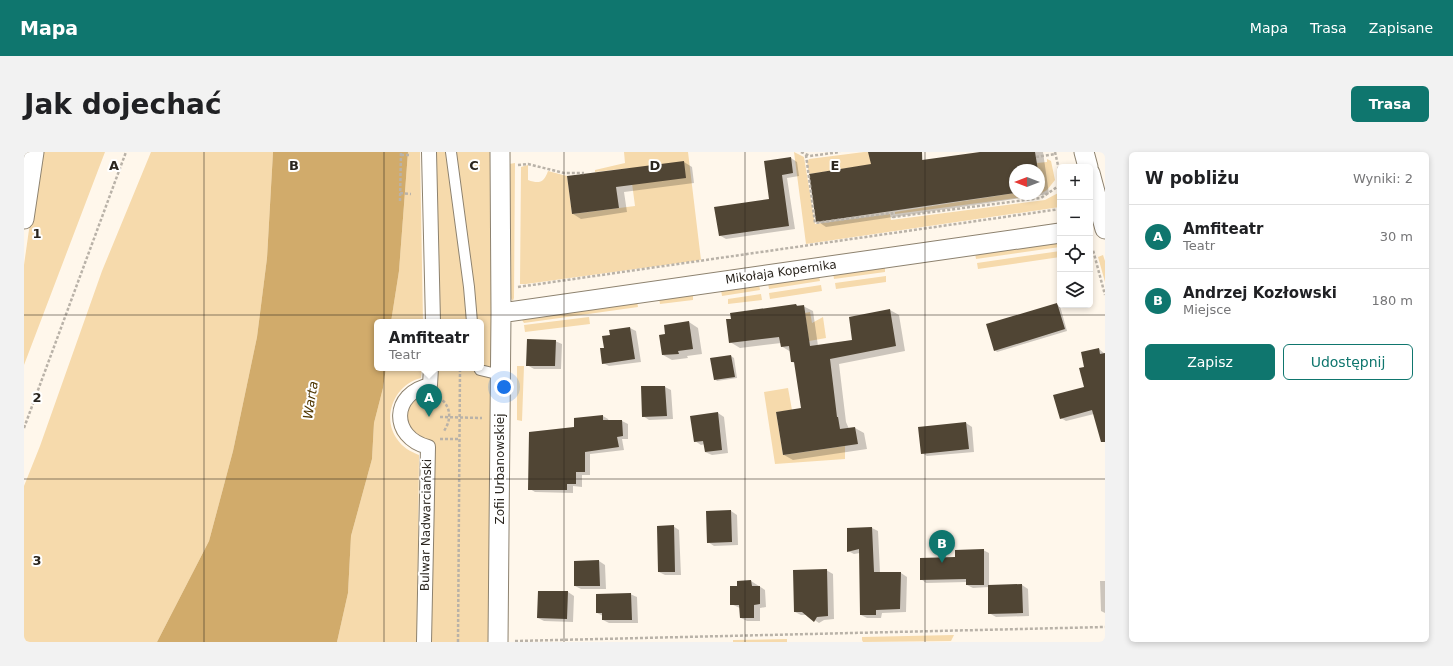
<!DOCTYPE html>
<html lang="pl">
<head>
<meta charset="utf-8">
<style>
  body { margin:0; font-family:"DejaVu Sans",sans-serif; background:#f2f2f2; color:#202124 }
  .controls { position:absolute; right:12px; top:12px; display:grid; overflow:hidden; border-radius:6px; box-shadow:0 2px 6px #0003 }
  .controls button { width:36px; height:36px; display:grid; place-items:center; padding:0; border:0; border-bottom:1px solid #e0e0e0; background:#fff; color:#202124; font:20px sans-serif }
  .compass { position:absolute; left:985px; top:12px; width:36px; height:36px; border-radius:50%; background:#fff; box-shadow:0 2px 6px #0003; rotate:270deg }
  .you { position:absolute; left:480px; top:235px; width:14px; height:14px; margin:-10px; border:3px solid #fff; border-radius:50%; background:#1a73e8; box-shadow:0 0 0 6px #1a73e833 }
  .badge { display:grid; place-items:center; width:26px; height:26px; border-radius:50%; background:#0f766e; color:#fff; font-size:13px; font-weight:700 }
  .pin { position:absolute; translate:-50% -33px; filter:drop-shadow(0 1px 2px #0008) }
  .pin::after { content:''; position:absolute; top:21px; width:14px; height:12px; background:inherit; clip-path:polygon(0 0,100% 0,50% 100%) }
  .popup { position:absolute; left:350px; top:167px; width:110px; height:52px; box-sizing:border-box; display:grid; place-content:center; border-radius:6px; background:#fff; filter:drop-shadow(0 1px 3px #0005); font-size:13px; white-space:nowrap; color:#757577 }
  .popup b { font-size:15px; color:#202124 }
  .popup::after { content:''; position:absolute; left:50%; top:100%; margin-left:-8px; border:8px solid transparent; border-top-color:#fff }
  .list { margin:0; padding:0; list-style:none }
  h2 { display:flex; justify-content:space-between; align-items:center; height:52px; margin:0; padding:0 16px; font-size:17px }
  h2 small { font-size:13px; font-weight:400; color:#757577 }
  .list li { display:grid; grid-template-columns:26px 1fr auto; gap:12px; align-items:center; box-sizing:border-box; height:64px; padding:0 16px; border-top:1px solid #e0e0e0 }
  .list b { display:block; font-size:15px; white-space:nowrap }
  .list p { margin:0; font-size:13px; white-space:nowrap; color:#757577 }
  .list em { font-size:13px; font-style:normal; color:#757577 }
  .actions { display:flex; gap:8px; padding:12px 16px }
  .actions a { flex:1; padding:9px 0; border:1px solid #0f766e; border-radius:6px; text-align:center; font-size:14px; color:#0f766e }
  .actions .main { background:#0f766e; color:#fff }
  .icon { flex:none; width:22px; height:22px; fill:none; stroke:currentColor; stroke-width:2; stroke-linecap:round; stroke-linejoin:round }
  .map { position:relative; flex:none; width:1081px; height:490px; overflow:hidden; border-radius:6px }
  header { display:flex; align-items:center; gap:24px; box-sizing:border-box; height:56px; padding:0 20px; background:#0f766e; color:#fff }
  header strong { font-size:19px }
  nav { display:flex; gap:22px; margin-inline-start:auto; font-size:14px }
  .intro { display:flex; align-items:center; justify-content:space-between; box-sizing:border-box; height:96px; padding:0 24px }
  h1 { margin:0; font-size:28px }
  .button { padding:10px 18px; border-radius:6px; background:#0f766e; color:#fff; font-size:14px; font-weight:700 }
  main { display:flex; gap:24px; padding:0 24px }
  aside { flex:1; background:#fff; border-radius:6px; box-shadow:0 2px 6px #0003 }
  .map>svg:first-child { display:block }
  .green { fill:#f6daac }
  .water { fill:#d1ab6b }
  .shadow { fill:#0003; fill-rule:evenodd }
  .building { fill:#504534 }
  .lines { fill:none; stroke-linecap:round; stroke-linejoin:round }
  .service-casing { stroke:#8d826f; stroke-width:12 }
  .pedestrian-casing { stroke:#8d826f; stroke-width:16 }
  .minor-casing { stroke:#8d826f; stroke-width:21 }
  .path { stroke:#b9b2a8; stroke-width:2.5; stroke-dasharray:3 2; stroke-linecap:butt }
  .service { stroke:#fff; stroke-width:10 }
  .pedestrian { stroke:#fff; stroke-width:14 }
  .minor { stroke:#fff; stroke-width:19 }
  .grid { fill:none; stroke:#2b261f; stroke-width:1; stroke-opacity:0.55 }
  .labels { text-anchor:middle; stroke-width:4; stroke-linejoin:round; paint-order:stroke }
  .street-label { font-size:12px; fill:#2b261f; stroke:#fff }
  .water-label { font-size:13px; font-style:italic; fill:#4f3600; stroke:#fff }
  .grid-label { font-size:13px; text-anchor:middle; font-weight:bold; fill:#2b261f; stroke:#fff; stroke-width:4; stroke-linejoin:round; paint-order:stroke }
</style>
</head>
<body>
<header>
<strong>Mapa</strong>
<nav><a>Mapa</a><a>Trasa</a><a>Zapisane</a></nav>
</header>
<div class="intro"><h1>Jak dojechać</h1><a class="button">Trasa</a></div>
<main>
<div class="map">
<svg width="1081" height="490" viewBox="0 0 1081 490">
  <rect width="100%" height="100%" fill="#fff7eb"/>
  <path class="green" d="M16 0H81L0 213V113Z
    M127 0H249L243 106 233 185 209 299 185 389 133 490H0V334L16 294 78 119Z
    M384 0H396L399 170H367L375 119Z
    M398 0H469L466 490H396L399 301C356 288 361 242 401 228V216H457V170H402Z
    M600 0H664L677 108 502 132H496L497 15 504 13V28C515 32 520 31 524 19L543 24 548 62 611 54 606 16 571 20V18L601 11Z
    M770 0 780 5 791 72 866 62 867 68 1021 48 1036 40V55L782 92Z
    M840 0H850L851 12 785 22 783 10 785 7Z
    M1023 7 1027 9 1031 28 1023 38 1014 43 871 62V60L991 41 1015 42 1016 37 1013 11 1023 10Z
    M491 11 490 146 489 149 485 144V12Z
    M1036 89V95L952 107 951 101Z
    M1036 99V105L954 117 953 111Z
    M1079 103 1081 109V130L1074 105Z
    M861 114V120L810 127 809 121Z
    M795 124 796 129 745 137 744 131Z
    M862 124V130L812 137 811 131Z
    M735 132 736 138 698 144 697 138Z
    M797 133 798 139 746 147 745 141Z
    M669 142V148L636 152 635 146Z
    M737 142 738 148 704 152V147Z
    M613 149 614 155 500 171 496 165Z
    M786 160 788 171 799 165 802 186 785 189 781 161Z
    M565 165 566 172 501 180 500 173Z
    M493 214H500L498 269 493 268Z
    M362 216H398L397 226C371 232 357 265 373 287 378 295 387 300 395 303L393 490H313L324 441 327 384 348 307 350 271 359 236Z
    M764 236 768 258 752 260 759 303 821 294V307L751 312 740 240Z
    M930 483 927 489 839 490 838 488V485Z
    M763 487V490H709V488Z"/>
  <path class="water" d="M249 0H384L375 119 367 170H353V216H362L359 236 350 271 348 307 327 384 324 441 313 490H133L185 389 209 299 233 185 243 106Z"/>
  <path class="shadow" d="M845 0H898L899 9 963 0H1019L1025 42 802 75 793 69 848 13ZM991 18H1015V42H991Z
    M767 6 773 10 775 24 763 26 771 77 702 87 695 83 746 48 741 10Z
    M660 10 668 15 670 31 600 40 603 60 557 67 549 62 544 25Z
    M1033 152 1036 154 1043 179 973 200 971 198Z
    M772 153 779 154 789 159 794 194 830 188 866 158 875 163 881 199 815 212 822 270 825 277 831 276 840 281 843 297 769 308 760 303 778 257 771 211 768 210 767 200 757 194V191L716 196 706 190Z
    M665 170 674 176 678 202 663 204 664 206 648 208 639 203 642 183Z
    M606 176 612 179 617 210 585 214 579 211 581 197 587 184Z
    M531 189 538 192 537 217H510L503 213Z
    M1075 197 1081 202V287L1070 262 1042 269 1037 266 1061 235V215Z
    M707 204 710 206 713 226 693 229 691 227Z
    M641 235 647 238 649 267 625 268 619 264Z
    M694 261 700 265 704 301 688 303 681 300V292L677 293 671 289Z
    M579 264 584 267 585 269H598L604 272V287H598L600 298 566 302V323H558V335L549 334V341L511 340 506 337 551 276Z
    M942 271 948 275 950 300 903 304 898 301Z
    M707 359 713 363 714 393 690 394 684 390 683 360Z
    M649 374 655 378 657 423H641L635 420Z
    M848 376 854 379 856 421H877L883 425 882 460 858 461 857 466H843L837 463 836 401 830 402 824 399Z
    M959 398 965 401V434L998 433 1004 437 1005 464 972 465 965 461V435L949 436 943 433V430L902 431 897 427 932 406Z
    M575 409 581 413 582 437H557L551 434Z
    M802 418 809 422 810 467 800 468 795 471 783 463H777L771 460Z
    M727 429 741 438 742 455 736 456V469H723L717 466 716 456 707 452 714 435Z
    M1076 429H1081V461L1077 459Z
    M544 440 550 444 549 470 520 469 514 466Z
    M606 442 613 445 614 471H585L579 468V464L573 461Z"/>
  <path class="building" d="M844 0H898V8L956 0H1011L1014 18H991V41L792 70 785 22 847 12Z
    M767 5 769 21 758 23 765 74 695 84 690 55 745 47 740 9Z
    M660 9 662 26 592 35 595 56 548 62 543 24Z
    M1033 151 1041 177 970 199 962 172Z
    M772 152 773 154 780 153 786 194 828 188 825 165 866 157 872 194 806 207 813 265H814L816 277 831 275 834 292 759 303 752 260 777 256 770 210H767L765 194 757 195 755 185 705 191 702 167H707L706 161Z
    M665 169 669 197 654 199 655 202 638 203 635 183 641 182 640 173Z
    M606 175 611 207 578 212 576 196H580L578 184 586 183 585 178Z
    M503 187 532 188 531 214H502Z
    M1075 196 1076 202 1081 201V290H1077L1068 258 1036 267 1029 243 1060 235 1055 216 1060 215 1057 200Z
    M707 203 711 225 690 228 686 206Z
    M617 234H641L643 264 618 265Z
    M694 260 698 298 681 300 679 289 670 290 666 264Z
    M579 263V268H598L599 284 593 285 595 295 561 300V320H552V332H543V338H504L505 280 550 275V266Z
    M942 270 945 297 897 302 894 275Z
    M707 358 708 390 683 391 682 359Z
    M650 373 651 420H634L633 374Z
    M848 375 850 420H877L876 457 852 458V463H836L835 397 823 400V376Z
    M960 397V433H942V427L896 428V406L931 405V398Z
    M575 408 576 434H550V409Z
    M803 417 804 464 793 465 790 470 778 460H770L769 418Z
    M727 428 728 434H736V452L730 453V466H716L715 453H706V434H713V429Z
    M998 432 999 461 964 462V433Z
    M514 439H544L543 467 513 466Z
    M607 441 608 468H578V461H572V442Z"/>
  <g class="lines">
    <g class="service-casing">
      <path id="service" d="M427 0 445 135 448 170
        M455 216 456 218 477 223"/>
    </g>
    <g class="pedestrian-casing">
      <path id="pedestrian" d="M405 0 409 170
        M400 490 404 295C366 285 367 241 406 233L407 216"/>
    </g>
    <g class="minor-casing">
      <path id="minor" d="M1060 0 1064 15
        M1066 21 1081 77
        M0 67 10 0
        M477 161 1036 81
        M474 490 477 161 476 0"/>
    </g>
    <path class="path" d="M777 0 786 4 816 0
      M1031 0 1036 22
      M377 3H387
      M782 3 791 71 868 61 869 65 1017 46 1036 33
      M1012 5 1031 2
      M494 13 504 12 540 21H560
      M376 41 387 42
      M376 49 377 0
      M1066 95 1069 98 1081 143
      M494 135 1036 57
      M415 245C427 254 428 267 420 279
      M416 265 458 266
      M0 276 102 0
      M416 287H436
      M491 489 1081 475
      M434 490 436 216"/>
    <use href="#service" class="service"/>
    <use href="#pedestrian" class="pedestrian"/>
    <use href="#minor" class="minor"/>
  </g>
  <path class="grid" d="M180 0V490M360 0V490M540 0V490M721 0V490M901 0V490M0 163H1081M0 327H1081"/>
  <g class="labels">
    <g class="street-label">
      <text transform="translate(757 120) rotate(-8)" y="4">Mikołaja Kopernika</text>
      <text transform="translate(476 317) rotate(-90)" y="4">Zofii Urbanowskiej</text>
      <text transform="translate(402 373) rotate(-89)" y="4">Bulwar Nadwarciański</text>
    </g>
    <g class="water-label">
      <text transform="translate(286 248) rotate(-81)" y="5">Warta</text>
    </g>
  </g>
  <g class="grid-label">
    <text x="90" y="18">A</text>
    <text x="270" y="18">B</text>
    <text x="450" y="18">C</text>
    <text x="631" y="18">D</text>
    <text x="811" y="18">E</text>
    <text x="13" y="86">1</text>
    <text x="13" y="250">2</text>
    <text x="13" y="413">3</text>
  </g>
</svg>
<div class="controls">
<button>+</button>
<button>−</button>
<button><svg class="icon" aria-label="locate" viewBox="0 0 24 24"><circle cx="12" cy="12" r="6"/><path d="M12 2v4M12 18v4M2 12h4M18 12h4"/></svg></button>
<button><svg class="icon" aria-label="layers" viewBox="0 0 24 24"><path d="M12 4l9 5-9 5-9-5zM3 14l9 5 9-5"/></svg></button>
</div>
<svg class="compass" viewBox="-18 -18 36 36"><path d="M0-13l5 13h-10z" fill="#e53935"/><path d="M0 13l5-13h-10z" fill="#757577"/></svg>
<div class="you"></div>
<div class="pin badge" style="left:405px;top:265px">A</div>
<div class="popup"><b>Amfiteatr</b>Teatr</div>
<div class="pin badge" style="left:918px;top:411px">B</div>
</div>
<aside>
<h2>W pobliżu<small>Wyniki: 2</small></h2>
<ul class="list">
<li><span class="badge">A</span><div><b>Amfiteatr</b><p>Teatr</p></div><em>30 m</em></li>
<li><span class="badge">B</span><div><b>Andrzej Kozłowski</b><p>Miejsce</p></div><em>180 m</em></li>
</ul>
<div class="actions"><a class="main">Zapisz</a><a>Udostępnij</a></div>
</aside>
</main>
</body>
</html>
